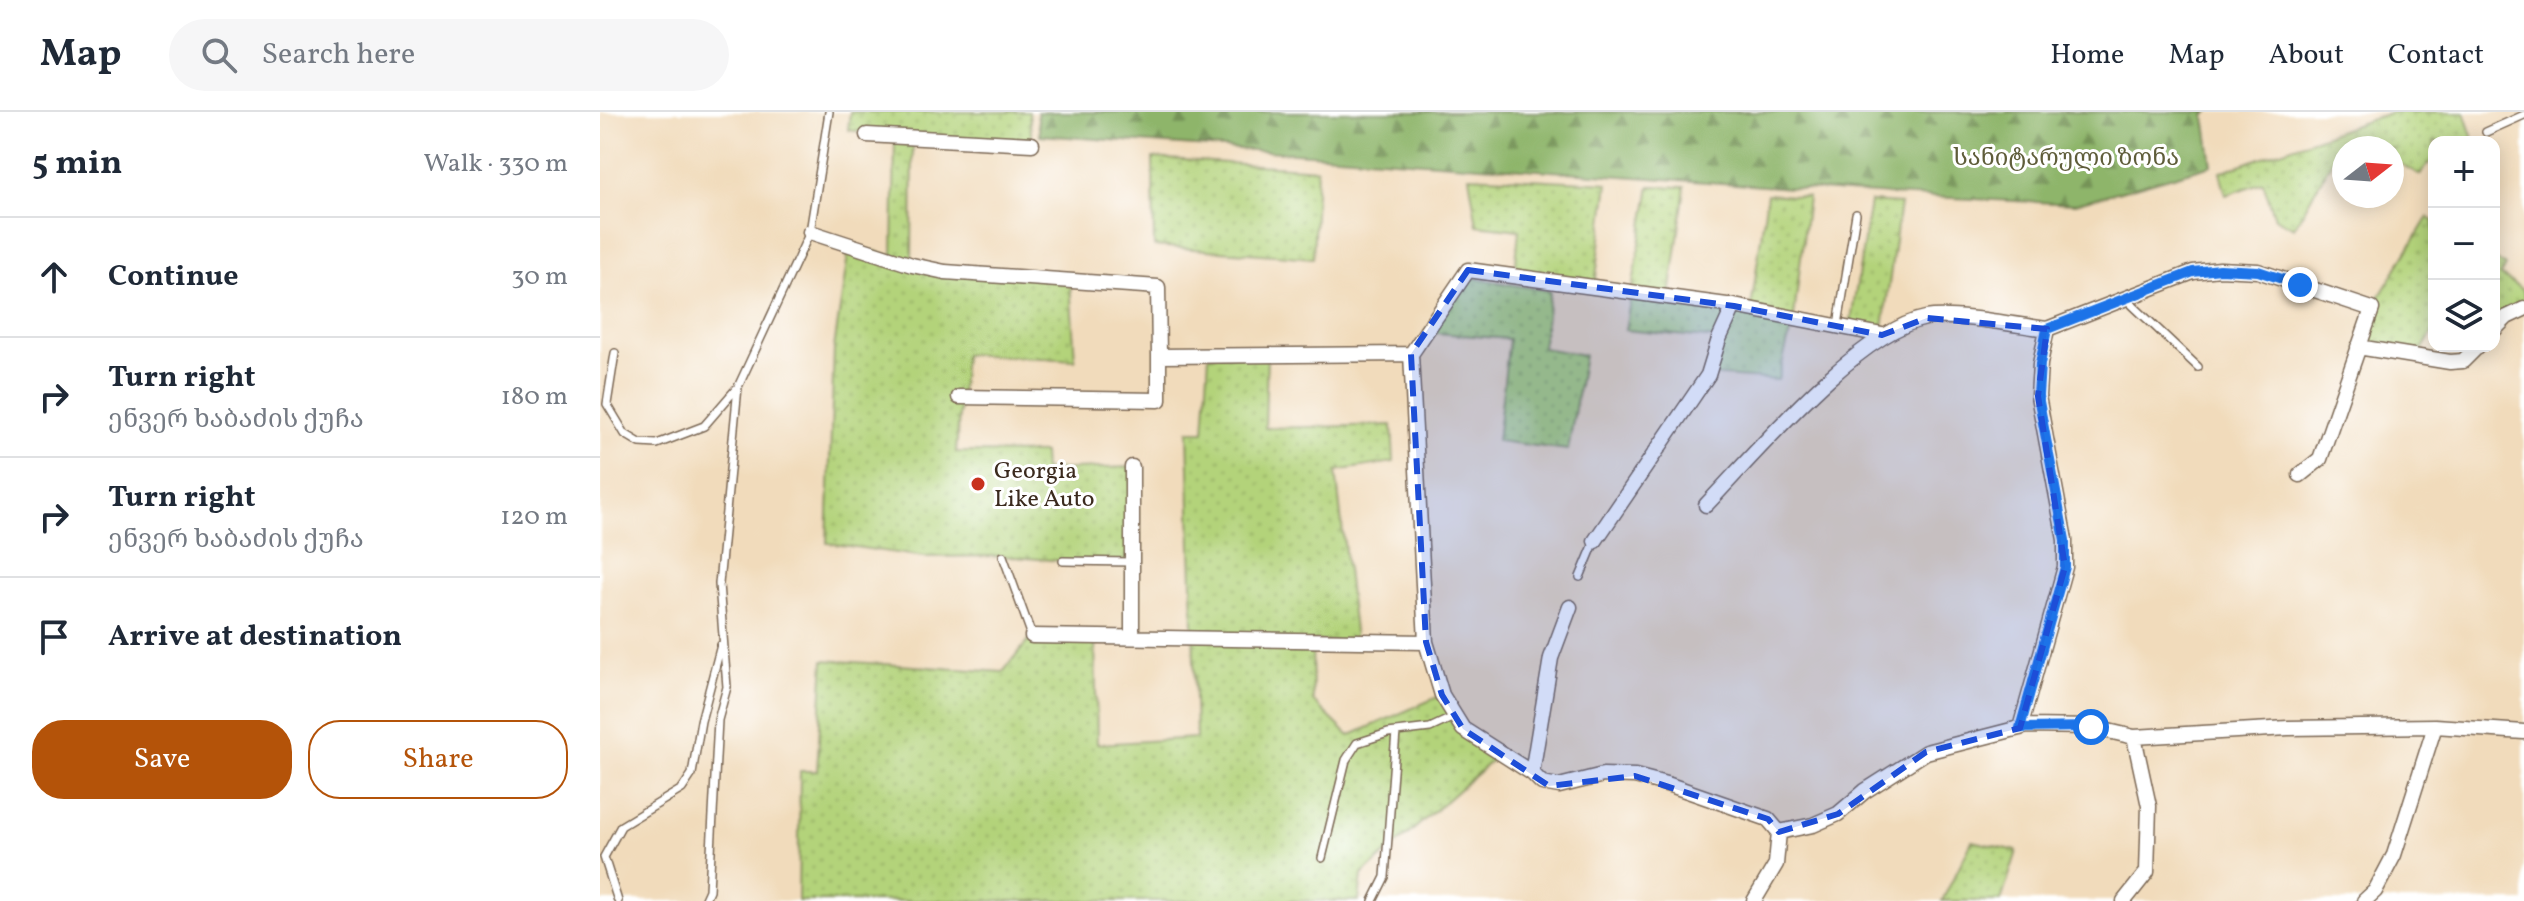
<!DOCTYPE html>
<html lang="en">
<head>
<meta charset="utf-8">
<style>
  body { margin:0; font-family:Vollkorn,"Noto Serif Georgian",serif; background:#f6f6f7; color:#1f2937 }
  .controls { position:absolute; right:24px; top:24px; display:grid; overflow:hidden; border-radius:16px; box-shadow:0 4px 20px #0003 }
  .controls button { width:72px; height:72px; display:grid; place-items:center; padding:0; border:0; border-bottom:2px solid #e0e1e3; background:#fff; color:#1f2937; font:40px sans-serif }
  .compass { position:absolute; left:1732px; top:24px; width:72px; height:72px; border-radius:50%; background:#fff; box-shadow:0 4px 20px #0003; rotate:73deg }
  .stop { position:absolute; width:24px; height:24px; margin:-18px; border:6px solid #1a73e8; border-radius:50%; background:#fff }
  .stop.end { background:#1a73e8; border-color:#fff; box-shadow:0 2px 8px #0008 }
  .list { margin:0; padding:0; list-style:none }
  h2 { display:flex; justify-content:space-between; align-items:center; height:104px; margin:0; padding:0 32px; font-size:34px }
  h2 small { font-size:26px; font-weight:400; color:#747a83 }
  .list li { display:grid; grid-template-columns:52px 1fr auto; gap:24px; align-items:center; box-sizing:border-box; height:120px; padding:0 32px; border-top:2px solid #e0e1e3 }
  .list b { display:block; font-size:30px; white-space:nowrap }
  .list p { margin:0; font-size:26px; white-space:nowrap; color:#747a83 }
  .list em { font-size:26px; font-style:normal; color:#747a83 }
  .actions { display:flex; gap:16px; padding:24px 32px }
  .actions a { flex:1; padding:18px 0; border:2px solid #b45309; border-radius:32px; text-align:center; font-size:28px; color:#b45309 }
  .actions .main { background:#b45309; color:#fff }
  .icon { flex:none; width:44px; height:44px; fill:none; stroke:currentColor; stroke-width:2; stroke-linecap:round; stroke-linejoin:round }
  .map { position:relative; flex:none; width:1924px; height:789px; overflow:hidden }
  header { display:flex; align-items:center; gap:48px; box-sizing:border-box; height:112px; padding:0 40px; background:#fff; border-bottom:2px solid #e0e1e3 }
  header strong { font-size:38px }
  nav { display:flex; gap:44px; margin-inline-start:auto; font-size:28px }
  .search { width:560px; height:72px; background:#f6f6f7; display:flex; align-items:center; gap:20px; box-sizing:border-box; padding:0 28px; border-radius:44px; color:#747a83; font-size:30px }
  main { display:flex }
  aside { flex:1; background:#fff }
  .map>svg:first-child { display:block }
  .grass { fill:url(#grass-dots); stroke:#777e4c; stroke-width:2 }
  .forest { fill:url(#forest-firs); stroke:#647044; stroke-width:2 }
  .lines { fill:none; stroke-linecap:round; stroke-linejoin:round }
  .lane-casing { stroke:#7b6855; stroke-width:10 }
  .street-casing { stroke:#7b6855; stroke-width:17 }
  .lane { stroke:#fff; stroke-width:7 }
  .street { stroke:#fff; stroke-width:14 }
  .route { stroke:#1a73e8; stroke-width:10 }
  .marked { fill:#1d4ed8; fill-opacity:0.2; stroke:#1d4ed8; stroke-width:6; stroke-dasharray:16 10; stroke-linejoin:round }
  .poi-dot { fill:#c8321e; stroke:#fff; stroke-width:3 }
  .labels { text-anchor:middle; stroke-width:6; stroke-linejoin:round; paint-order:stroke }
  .park-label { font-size:24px; fill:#5f5d3a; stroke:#fff }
  .poi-label { font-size:24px; fill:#3b2a1e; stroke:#fff; text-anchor:start }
</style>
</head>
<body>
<header>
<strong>Map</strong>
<div class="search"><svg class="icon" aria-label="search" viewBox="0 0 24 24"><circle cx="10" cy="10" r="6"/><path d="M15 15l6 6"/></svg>Search here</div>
<nav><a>Home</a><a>Map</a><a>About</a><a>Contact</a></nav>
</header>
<main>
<aside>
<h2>5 min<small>Walk · 330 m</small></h2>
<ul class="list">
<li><svg class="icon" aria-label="ahead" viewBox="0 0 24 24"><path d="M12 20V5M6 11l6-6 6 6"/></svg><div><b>Continue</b></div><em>30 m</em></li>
<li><svg class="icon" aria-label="right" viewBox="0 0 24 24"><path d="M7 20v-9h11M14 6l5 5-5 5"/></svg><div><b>Turn right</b><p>ენვერ ხაბაძის ქუჩა</p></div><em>180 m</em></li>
<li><svg class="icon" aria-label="right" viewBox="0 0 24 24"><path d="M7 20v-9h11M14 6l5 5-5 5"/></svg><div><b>Turn right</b><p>ენვერ ხაბაძის ქუჩა</p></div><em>120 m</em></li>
<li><svg class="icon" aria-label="arrive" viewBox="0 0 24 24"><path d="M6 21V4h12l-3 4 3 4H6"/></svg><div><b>Arrive at destination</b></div></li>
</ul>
<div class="actions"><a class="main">Save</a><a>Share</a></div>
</aside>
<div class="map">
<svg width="1924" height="789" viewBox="0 0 1924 789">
  <defs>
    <pattern id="grass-dots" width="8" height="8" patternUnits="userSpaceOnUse" patternTransform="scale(2)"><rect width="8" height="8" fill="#b3d37a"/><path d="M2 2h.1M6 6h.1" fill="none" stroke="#9bb569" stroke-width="1.8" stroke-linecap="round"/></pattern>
    <pattern id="forest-firs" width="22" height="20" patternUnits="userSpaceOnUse" patternTransform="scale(2)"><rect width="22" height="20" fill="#8eb56a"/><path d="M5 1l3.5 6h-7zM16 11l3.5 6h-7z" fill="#759357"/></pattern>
  </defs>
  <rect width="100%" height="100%" fill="#fff"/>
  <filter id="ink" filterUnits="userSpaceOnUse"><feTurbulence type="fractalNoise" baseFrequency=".0125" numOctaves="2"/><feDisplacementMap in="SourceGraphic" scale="16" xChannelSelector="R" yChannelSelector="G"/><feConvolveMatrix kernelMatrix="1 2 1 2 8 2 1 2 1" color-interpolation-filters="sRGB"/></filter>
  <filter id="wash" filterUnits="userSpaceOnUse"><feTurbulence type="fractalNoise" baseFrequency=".006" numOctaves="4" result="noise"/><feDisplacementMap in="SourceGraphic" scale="32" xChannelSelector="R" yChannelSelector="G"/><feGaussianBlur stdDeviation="1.8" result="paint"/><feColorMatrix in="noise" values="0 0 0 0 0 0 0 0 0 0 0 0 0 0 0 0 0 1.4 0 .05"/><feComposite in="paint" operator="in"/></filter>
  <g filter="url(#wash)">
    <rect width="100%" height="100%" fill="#f1dbbb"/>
    <path class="grass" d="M250 0H429L432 32 313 25 312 152 470 169 475 248 364 242 356 340 443 341 444 358 532 355V450L463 449 402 444 324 445 227 431 234 236 248 143 251 133 293 144 295 25 248 18Z
      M1793 0H1864L1874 30H1834V46L1820 63 1792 47V36H1775L1770 33 1744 36V39L1736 41 1694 116 1675 106 1663 70 1626 83 1620 60Z
      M553 46 717 57 713 146 554 134Z
      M869 64 1008 71 995 173 915 161 919 118 877 113Z
      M1050 74 1085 75 1070 184 1151 197 1167 82 1208 85 1194 205 1178 268 1108 263 1118 227 1025 218Z
      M1270 90 1300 92 1282 223 1250 215Z
      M1828 105 1834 109V218L1818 245 1758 235 1772 197Z
      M1894 147 1905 154 1900 163 1924 179V197L1907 205 1894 198Z
      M867 165 950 179 942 236 984 243 968 338 897 329 909 227 825 220Z
      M609 243H667L665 316 792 313 794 350 736 359 755 529H712L713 589 749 624 842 583 863 617 899 642 762 763 759 789H198L200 659H217L224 548 403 560 432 524 495 525 497 632 596 626 588 319H604Z
      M1372 729 1417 739 1401 789H1342Z"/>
    <path class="forest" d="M437 0H1609L1605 4 1612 53 1475 92 1290 83 440 23Z"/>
  </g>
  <g filter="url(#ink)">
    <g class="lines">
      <g class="lane-casing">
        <path id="lane" d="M1886 20 1924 3
          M1526 187 1598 255
          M1238 213 1256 102
          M15 241 7 292 25 322 40 331 57 332 104 314 136 277
          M403 444 432 524
          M463 449 532 450
          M980 465 995 429
          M722 746 746 648 757 631 788 621 830 616 856 604
          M18 789 4 745 21 714 82 677 92 662 101 609 121 533
          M104 789 109 778 118 608 127 575 119 472 138 275 210 120 229 0
          M773 789 785 765 796 620"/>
      </g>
      <g class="street-casing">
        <path id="street" d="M267 23 432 32
          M210 120 312 153 345 160 558 175 559 244
          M1134 194 868 158 811 242 826 530 842 583 863 617 932 661 942 671 959 674 1003 663 1035 664 1070 673 1168 707 1179 720
          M1894 218 1907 205 1924 197
          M1758 235 1850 250 1863 249 1878 234
          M359 285 559 288V244L811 242
          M1106 393C1155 342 1258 219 1326 206 1355 201 1416 213 1447 217
          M995 429 1108 263 1119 227 1134 194 1282 223
          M432 524 826 530
          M532 525V355
          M1420 616 1465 455V428L1438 284 1440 252 1447 217 1593 160 1620 157 1658 159 1772 197 1720 347 1700 363
          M932 661 951 546 970 495
          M1179 720 1213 713 1238 702 1265 679 1326 640 1427 614 1491 615 1534 625 1688 616 1835 614 1924 620
          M1154 789 1176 752 1179 720
          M1524 789 1547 760 1549 694 1534 625
          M1764 789 1775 779 1794 743 1835 614"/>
      </g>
      <use href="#lane" class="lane"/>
      <use href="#street" class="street"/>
    </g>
  </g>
  <g class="lines" filter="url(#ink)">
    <path class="route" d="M1491 615 1420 616 1465 455V428L1438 284 1440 252 1447 217 1593 160 1620 157 1658 159 1700 173"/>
  </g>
  <path class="marked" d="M868 158 1134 194 1282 223 1327 206 1447 217 1438 284 1465 455 1420 616 1326 640 1238 702 1179 720 1168 707 1035 664 949 674 863 617 842 583 826 530 811 242Z"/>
  <circle class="poi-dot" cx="378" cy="372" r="8"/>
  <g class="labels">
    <g class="park-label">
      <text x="1466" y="53">სანიტარული ზონა</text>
    </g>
    <g class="poi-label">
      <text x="394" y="366">Georgia<tspan x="394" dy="28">Like Auto</tspan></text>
    </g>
  </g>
</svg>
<div class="controls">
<button>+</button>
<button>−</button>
<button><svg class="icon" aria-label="layers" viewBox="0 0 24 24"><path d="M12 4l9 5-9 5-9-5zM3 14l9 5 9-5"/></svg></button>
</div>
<svg class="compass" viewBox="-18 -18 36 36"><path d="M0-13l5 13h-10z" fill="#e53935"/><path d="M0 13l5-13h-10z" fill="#747a83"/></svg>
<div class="stop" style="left:1491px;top:615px"></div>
<div class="stop end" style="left:1700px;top:173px"></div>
</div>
</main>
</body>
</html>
